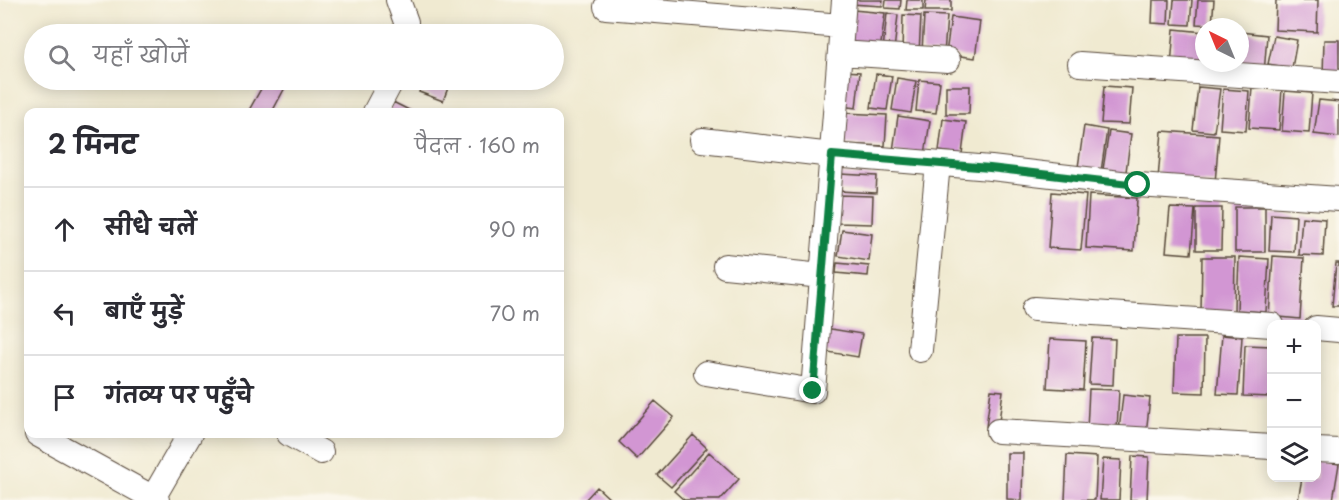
<!DOCTYPE html>
<html lang="hi">
<head>
<meta charset="utf-8">
<style>
  body { margin:0; font-family:"Playpen Sans","Playpen Sans Deva",sans-serif; background:#f2f2f3; color:#2b2b33 }
  .controls { position:absolute; right:18px; bottom:18px; display:grid; overflow:hidden; border-radius:12px; box-shadow:0 3px 15px #0003 }
  .controls button { width:54px; height:54px; display:grid; place-items:center; padding:0; border:0; border-bottom:2px solid #e1e1e2; background:#fff; color:#2b2b33; font:30px sans-serif }
  .compass { position:absolute; left:1195px; top:18px; width:54px; height:54px; border-radius:50%; background:#fff; box-shadow:0 3px 15px #0003; rotate:317deg }
  .stop { position:absolute; width:18px; height:18px; margin:-14px; border:4px solid #0b8043; border-radius:50%; background:#fff }
  .stop.end { background:#0b8043; border-color:#fff; box-shadow:0 2px 6px #0008 }
  .list { margin:0; padding:0; list-style:none }
  h2 { display:flex; justify-content:space-between; align-items:center; height:78px; margin:0; padding:0 24px; font-size:26px }
  h2 small { font-size:20px; font-weight:400; color:#7c7c81 }
  .list li { display:grid; grid-template-columns:39px 1fr auto; gap:18px; align-items:center; box-sizing:border-box; height:84px; padding:0 24px; border-top:2px solid #e1e1e2 }
  .list b { display:block; font-size:22px; white-space:nowrap }
  .list em { font-size:20px; font-style:normal; color:#7c7c81 }
  .icon { flex:none; width:33px; height:33px; fill:none; stroke:currentColor; stroke-width:2; stroke-linecap:round; stroke-linejoin:round }
  .map { position:relative; flex:none; width:1339px; height:500px; overflow:hidden }
  .search { position:absolute; background:#fff; box-shadow:0 3px 15px #0003; left:24px; top:24px; width:540px; height:66px; display:flex; align-items:center; gap:15px; box-sizing:border-box; padding:0 21px; border-radius:33px; color:#7c7c81; font-size:22px }
  .panel { position:absolute; background:#fff; box-shadow:0 3px 15px #0003; left:24px; top:108px; width:540px; height:330px; border-radius:12px }
  .map>svg:first-child { display:block }
  .building { fill:#d296d3 }
  .lines { fill:none; stroke-linecap:round; stroke-linejoin:round }
  .minor-casing { stroke:#564739; stroke-width:26 }
  .minor { stroke:#fff; stroke-width:24 }
  .route { stroke:#0b8043; stroke-width:8 }
</style>
</head>
<body>
<div class="map">
<svg width="1339" height="500" viewBox="0 0 1339 500">
  <rect width="100%" height="100%" fill="#fbf7ec"/>
  <filter id="ink" filterUnits="userSpaceOnUse"><feTurbulence type="fractalNoise" baseFrequency=".0167" numOctaves="2"/><feDisplacementMap in="SourceGraphic" scale="12" xChannelSelector="R" yChannelSelector="G"/><feConvolveMatrix kernelMatrix="1 2 1 2 8 2 1 2 1" color-interpolation-filters="sRGB"/></filter>
  <filter id="wash" filterUnits="userSpaceOnUse"><feTurbulence type="fractalNoise" baseFrequency=".008" numOctaves="4" result="noise"/><feDisplacementMap in="SourceGraphic" scale="24" xChannelSelector="R" yChannelSelector="G"/><feGaussianBlur stdDeviation="1.35" result="paint"/><feColorMatrix in="noise" values="0 0 0 0 0 0 0 0 0 0 0 0 0 0 0 0 0 1.4 0 .05"/><feComposite in="paint" operator="in"/></filter>
  <g filter="url(#wash)">
    <rect width="100%" height="100%" fill="#f0ead1"/>
    <g id="blocks">
      <path class="building" d="M852 0H883L882 6 851 4Z
        M886 0H901L900 9 885 8Z
        M907 0H923V10H906Z
        M926 0H951V11H925Z
        M1153 0H1169L1168 24 1152 23Z
        M1174 0H1192L1190 25 1172 24Z
        M1198 0H1214L1212 25 1196 24Z
        M1276 0H1318L1317 32 1275 30Z
        M853 10 885 13 880 51 848 47Z
        M887 13 898 15 894 50 883 49Z
        M903 15 921 16 919 53 902 52Z
        M924 15 947 16 944 54 922 52Z
        M951 17 980 21 975 58 946 54Z
        M1174 29 1204 32 1202 68 1171 66Z
        M1240 32 1267 35 1264 74 1233 63H1240Z
        M1274 36 1297 40 1292 68 1268 64Z
        M1324 40H1339V76H1323Z
        M844 71 860 72 856 108 840 106Z
        M876 74 892 76 887 110 871 108Z
        M897 78 916 81 911 113 892 110Z
        M266 80H283L288 82 272 112H248Z
        M424 80H451L443 101 419 92Z
        M919 80 940 82 936 113 916 111Z
        M946 86H970L969 114H946Z
        M1104 86 1132 88 1129 124 1101 123Z
        M1198 87 1220 89 1214 132 1193 130Z
        M1252 87 1282 89 1279 130 1249 128Z
        M1223 89 1249 91 1246 131 1220 129Z
        M1285 91 1312 93 1309 133 1282 131Z
        M1319 100 1339 102V137L1314 134Z
        M393 102 413 112H388Z
        M844 113 887 115 885 146 842 144Z
        M898 116 930 121 925 155 893 151Z
        M943 119 966 122 962 154 939 151Z
        M1084 126 1107 130 1100 178 1077 174Z
        M1109 131 1131 134 1125 179 1102 176Z
        M1162 131 1219 135 1215 183 1158 179Z
        M840 174 877 176 876 193 839 191Z
        M1052 192 1086 195 1081 250 1048 248Z
        M838 195 873 196 872 224 837 223Z
        M1089 195 1137 198 1134 251 1086 248Z
        M1235 207H1265V252H1235Z
        M1170 208 1195 209 1191 254 1166 252Z
        M1196 208H1222L1221 250H1196Z
        M1271 214 1296 216 1294 252 1269 251Z
        M1302 217 1325 219 1323 256 1299 255Z
        M842 230 872 234 869 261 838 256Z
        M1273 256 1304 258 1300 319 1269 316Z
        M1202 257H1235L1234 312H1201Z
        M1239 257 1269 259 1266 312 1237 310Z
        M837 263 869 266 868 276 836 273Z
        M1336 263H1339V306H1332Z
        M825 328 862 334 858 357 822 351Z
        M1222 335 1242 337 1238 395 1217 394Z
        M1092 338 1115 339 1113 385 1089 384Z
        M1176 338H1205L1204 393 1174 392Z
        M1050 339 1086 341 1083 390 1047 388Z
        M1245 345 1272 346V397L1243 396Z
        M1089 389 1119 390 1117 431 1087 430Z
        M991 390 1003 391 998 429 986 427Z
        M1123 395 1150 398 1146 434 1119 431Z
        M655 401 674 417 637 459 619 442Z
        M693 435 707 448 671 487 657 475Z
        M709 452 739 479 720 500H684L674 491Z
        M1007 453H1023L1022 500 1007 499Z
        M1067 455 1097 457 1095 500H1065Z
        M1132 456 1149 457 1147 500H1130Z
        M1103 459 1121 460 1119 500H1100Z
        M1316 460 1339 464 1333 500H1298L1302 478H1316Z
        M597 487 611 500H585Z"/>
    </g>
  </g>
  <g filter="url(#ink)">
    <use href="#blocks" fill-opacity="0" stroke="#564739" stroke-width="1.5"/>
    <g class="lines">
      <g class="minor-casing">
        <path id="minor" d="M398 0 406 22 405 34
          M606 7 842 26
          M840 53 948 60
          M1080 64 1339 82
          M375 112 392 80
          M702 140 832 155 991 168 1138 185 1339 199
          M725 266 822 276
          M1034 309 1272 325
          M1316 328 1339 330
          M920 350 938 164
          M706 373 813 391 844 0
          M998 431 1272 447
          M37 434 157 500
          M289 434 321 452
          M1316 450 1339 451
          M153 498 190 434"/>
      </g>
      <use href="#minor" class="minor"/>
    </g>
  </g>
  <g class="lines" filter="url(#ink)">
    <path class="route" d="M813 391 832 155 990 168 1138 185"/>
  </g>
</svg>
<div class="controls">
<button>+</button>
<button>−</button>
<button><svg class="icon" aria-label="layers" viewBox="0 0 24 24"><path d="M12 4l9 5-9 5-9-5zM3 14l9 5 9-5"/></svg></button>
</div>
<svg class="compass" viewBox="-18 -18 36 36"><path d="M0-13l5 13h-10z" fill="#e53935"/><path d="M0 13l5-13h-10z" fill="#7c7c81"/></svg>
<div class="stop" style="left:1138px;top:185px"></div>
<div class="stop end" style="left:813px;top:391px"></div>
<div class="search"><svg class="icon" aria-label="search" viewBox="0 0 24 24"><circle cx="10" cy="10" r="6"/><path d="M15 15l6 6"/></svg>यहाँ खोजें</div>
<section class="panel">
<h2>2 मिनट<small>पैदल · 160 m</small></h2>
<ul class="list">
<li><svg class="icon" aria-label="ahead" viewBox="0 0 24 24"><path d="M12 20V5M6 11l6-6 6 6"/></svg><div><b>सीधे चलें</b></div><em>90 m</em></li>
<li><svg class="icon" aria-label="left" viewBox="0 0 24 24"><path d="M17 20v-9H6M10 6l-5 5 5 5"/></svg><div><b>बाएँ मुड़ें</b></div><em>70 m</em></li>
<li><svg class="icon" aria-label="arrive" viewBox="0 0 24 24"><path d="M6 21V4h12l-3 4 3 4H6"/></svg><div><b>गंतव्य पर पहुँचे</b></div></li>
</ul>
</section>
</div>
</body>
</html>
